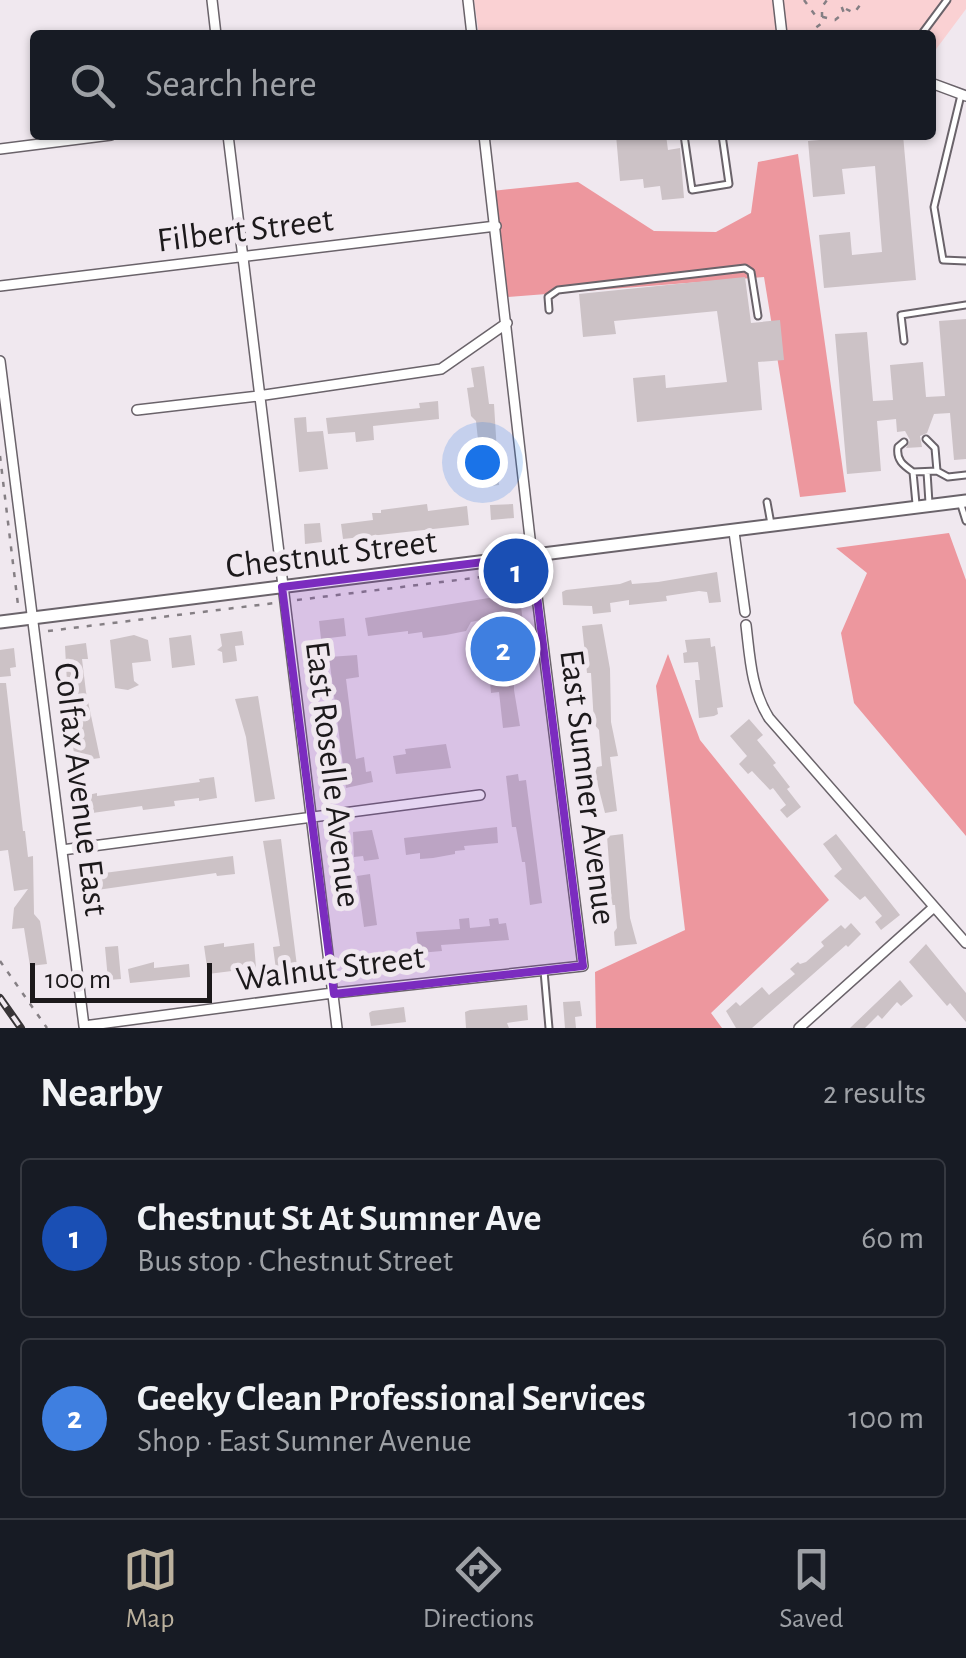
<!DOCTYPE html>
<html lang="en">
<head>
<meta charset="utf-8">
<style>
  body { margin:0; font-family:"Alegreya Sans",sans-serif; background:#20242c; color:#f1f3f6 }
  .scale { position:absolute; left:30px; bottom:25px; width:182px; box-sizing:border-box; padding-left:10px; border:5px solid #1c191b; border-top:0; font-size:28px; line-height:35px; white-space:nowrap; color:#1c191b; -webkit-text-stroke:8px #f0e8ef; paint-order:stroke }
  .you { position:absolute; left:482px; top:462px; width:35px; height:35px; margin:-25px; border:8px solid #fff; border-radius:50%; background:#1a73e8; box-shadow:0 0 0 15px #1a73e833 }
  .badge { display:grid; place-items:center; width:65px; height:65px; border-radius:50%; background:#bbb19d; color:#fff; font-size:32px; font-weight:700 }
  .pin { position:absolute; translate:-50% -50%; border:5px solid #fff; box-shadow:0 2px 10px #0006 }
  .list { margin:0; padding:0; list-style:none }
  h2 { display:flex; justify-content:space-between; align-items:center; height:130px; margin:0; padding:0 40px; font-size:42px }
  h2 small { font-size:32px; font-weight:400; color:#9ea1a6 }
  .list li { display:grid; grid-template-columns:65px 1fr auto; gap:30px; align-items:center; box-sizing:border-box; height:160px; margin:0 20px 20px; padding:0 20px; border:2px solid #363941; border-radius:10px }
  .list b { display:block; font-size:38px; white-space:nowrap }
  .list p { margin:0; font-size:32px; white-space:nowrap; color:#9ea1a6 }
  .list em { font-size:32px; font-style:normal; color:#9ea1a6 }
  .icon { flex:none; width:55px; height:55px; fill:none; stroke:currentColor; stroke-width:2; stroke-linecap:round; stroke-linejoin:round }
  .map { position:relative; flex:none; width:966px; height:1028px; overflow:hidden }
  .search { position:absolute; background:#171b24; box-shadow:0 2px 8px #0004; left:30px; right:30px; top:30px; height:110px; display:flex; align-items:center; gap:25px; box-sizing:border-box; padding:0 35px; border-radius:10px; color:#9ea1a6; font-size:38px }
  .sheet { height:490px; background:#171b24 }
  nav { display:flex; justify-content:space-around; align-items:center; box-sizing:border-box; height:140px; border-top:2px solid #363941; background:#171b24; font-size:28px; color:#9ea1a6 }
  nav a { display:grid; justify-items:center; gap:5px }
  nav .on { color:#bbb19d }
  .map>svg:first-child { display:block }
  .green { fill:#fad1d3 }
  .forest { fill:#ed979e }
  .building { fill:#ccc2c6 }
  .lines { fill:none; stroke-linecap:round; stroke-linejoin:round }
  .service-casing { stroke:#6a636a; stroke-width:9 }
  .minor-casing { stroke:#6a636a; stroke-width:12 }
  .tertiary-casing { stroke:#6a636a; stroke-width:15 }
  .path { stroke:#857f84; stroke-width:2.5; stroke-dasharray:5 8; stroke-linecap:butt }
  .service { stroke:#fff; stroke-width:5 }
  .minor { stroke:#fff; stroke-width:9 }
  .tertiary { stroke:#fff; stroke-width:11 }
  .rail-casing { stroke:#383437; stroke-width:8 }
  .rail { stroke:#f0e8ef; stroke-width:4; stroke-dasharray:11; stroke-linecap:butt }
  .marked { fill:#7b2cbf; fill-opacity:0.2; stroke:#7b2cbf; stroke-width:8; stroke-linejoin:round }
  .labels { text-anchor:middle; stroke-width:10; stroke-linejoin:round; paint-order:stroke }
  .street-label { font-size:35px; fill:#1c191b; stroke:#f0e8ef }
</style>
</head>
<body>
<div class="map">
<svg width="966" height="1028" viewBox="0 0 966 1028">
  <rect width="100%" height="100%" fill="#f0e8ef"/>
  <path class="green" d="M474 0H966V9L931 56V35H479Z"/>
  <path class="forest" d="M798 154 846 492 800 497 764 277 507 297 492 191 578 182 654 231 716 232 751 213 758 162Z
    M949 533 966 580V836L854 703 841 633 867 573 836 548Z
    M668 654 700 740 829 900 711 1013 722 1028H596L595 972 685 930 656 686Z"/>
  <path class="building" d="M616 135H666L668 150 680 148 684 198 662 200 660 186 644 188 643 179 620 181Z
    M876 135H903L916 280 824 288 819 235 850 232 852 255 882 252 875 166 842 169 845 194 813 197 808 141Z
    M745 277 751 323 780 320 784 360 758 362 762 410 637 422 633 378 665 375 666 388 727 382 717 311 614 321 616 334 583 337 579 294Z
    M966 319V459L954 460 950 413 934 414 927 433 920 436 922 447 906 448 910 440 905 431 897 432 896 419 877 421 881 471 847 474 835 334 867 332 873 401 893 400 890 365 923 362 926 397 945 396 939 321Z
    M484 366 489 404H494L499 485 483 487 476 421 471 416 467 388 474 387 471 368Z
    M438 401 439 419 373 426 374 440 356 442 355 432 328 434 326 418 420 408 419 403Z
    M306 417 307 432 323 431 328 469 299 472 294 418Z
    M427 504 428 511 467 506 469 525 343 539 341 524 373 520 372 513H381V510Z
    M513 504 514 518 491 520 490 505Z
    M320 523 322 542 305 544 304 524Z
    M717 572 721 602 709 603 707 592 699 591 666 596 667 601 629 605V600L610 603 611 612 593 614 592 606 563 605 562 592 566 590 620 584 631 580 632 584 658 582Z
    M495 597V601L520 599 523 622 508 624 510 644H513L514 690 520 726 503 728 499 692 491 693 490 682 496 681 495 675 499 674 491 618 471 622 466 631 446 635 423 638 422 632 408 634V631L368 636 365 618Z
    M344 618 346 636 321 639 319 621Z
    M602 624 610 669 611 722 618 756 610 757 617 811 605 813 595 774 597 767 602 766 599 730 594 724 591 673H587L582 626Z
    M242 631 244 645 235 646 237 661 223 663 222 652 217 650 222 646 220 634Z
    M134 635 148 640 151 661 132 663 134 681 139 685 128 690 115 688 110 640Z
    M191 635 195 665 172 668 169 638Z
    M710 638 711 647 715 646 723 707 717 708 718 714 714 716 699 718 695 680H700L698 662 684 663 683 653 687 652 685 640Z
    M86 643 88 659H82L86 692 100 758 79 761 78 752 74 753 69 720 65 646Z
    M14 648 16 667 10 668 11 676 0 677V650Z
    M357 655 359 677 346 679 356 759 364 757 366 772 371 771 373 782 346 788 329 657Z
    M0 683H6L23 831H25L28 857 33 856 34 914 40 921 47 964 30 966 24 928 12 929 14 908 28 889 14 891 8 850 0 851Z
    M258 696 275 799 255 802 246 737 235 699Z
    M749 719 763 735 757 740 776 763 773 765 790 787 787 789 801 807 787 818 780 810 786 805 773 788 770 790 752 771 748 774 739 764 747 756 730 736Z
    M446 744 451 768 396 774 393 756 406 754 405 749Z
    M518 774 519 781 526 780 542 903 530 905 525 862H522L516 827H512L506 776Z
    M214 777 217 798 199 801V798L174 801 175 806 143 810 142 806 78 815 75 788 87 786 88 795 97 793V796L200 782 199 779Z
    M497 827 498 843 464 846 465 850 455 851V854L433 858 420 859V853L406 855 404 838Z
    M372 830 379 859 364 861 363 856 354 857 353 832Z
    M623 834 630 918 637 944 615 946 614 932 617 928 615 905H612L607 836Z
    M836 834 900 915 881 930 875 922 882 916 865 896 860 900 834 876 842 869 823 844Z
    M281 839 298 974 277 977 273 947 280 946 263 841Z
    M233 856 235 874 217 876 216 873 90 891 89 875Z
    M370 874 377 925 364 927 357 876Z
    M469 918 470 928 490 926 489 919 498 918 499 924 506 923 509 940 441 945 442 951 419 953 416 932 460 929 459 919Z
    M851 923 861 934 848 947 846 945 752 1028H736L726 1011 736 1002 740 1006 762 987 769 995 795 974 790 969 798 962 800 964 806 962 824 946 821 942 841 925 845 929Z
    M224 943V947L254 943 256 968 208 974 204 946Z
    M926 944 966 993V1022L950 1003 947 1006 909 962Z
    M118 946 121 979 108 980 105 947Z
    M154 962V968L189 964 190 977 130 983 128 969Z
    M900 980 913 996 901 1006 897 1002 882 1019 878 1015 865 1028H850Z
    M580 1001 582 1016 575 1017 576 1028H565L563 1002Z
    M527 1005 528 1020 507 1023 509 1028H466L465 1012 470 1010Z
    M404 1007 406 1022 371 1026 369 1013 372 1011Z"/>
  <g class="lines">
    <g class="service-casing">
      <path id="service" d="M921 35 947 0
        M961 95 934 207 943 260 966 261
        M684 135 692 190 729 184 722 135
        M549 310 548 297 558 290 745 268 751 272 758 316
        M904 341 901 315 966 305
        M926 439 935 448 937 471
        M904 442 898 447C896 460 903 465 913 472L937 471 948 477 966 475
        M913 472 916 504
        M927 472 929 503
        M767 502 771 524
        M961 505 966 521
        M544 971 549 1028"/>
    </g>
    <g class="minor-casing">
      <path id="minor" d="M212 0 216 35
        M468 0 472 35
        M778 0 782 35
        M931 83 966 96
        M228 135 337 1028
        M0 149 111 135
        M0 286 496 226
        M0 361 84 1026 325 994 583 966 532 556 484 135
        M137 410 258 396 441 369 507 323
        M734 532 745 612
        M746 625C750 658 751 689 769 718L966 943
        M62 850 480 795
        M799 1028 934 907"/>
    </g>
    <g class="tertiary-casing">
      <path id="tertiary" d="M0 622 966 501"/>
    </g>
    <path class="path" d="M804 0 815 15 835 20 844 13 839 0
      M846 9 854 13 864 0
      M806 35 822 23V7L827 0
      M0 456 18 605
      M297 600 522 572
      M48 631 275 603
      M0 961 47 1028"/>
    <use href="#service" class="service"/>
    <use href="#minor" class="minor"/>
    <use href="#tertiary" class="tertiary"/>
    <g class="rail-casing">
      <path id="rail" d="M0 998 21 1028"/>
    </g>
    <use href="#rail" class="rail"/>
  </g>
  <path class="marked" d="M532 556 583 966 334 994 282 587Z"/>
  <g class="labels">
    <g class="street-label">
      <text transform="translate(245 229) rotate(-7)" y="12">Filbert Street</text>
      <text transform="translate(331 553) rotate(-7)" y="12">Chestnut Street</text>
      <text transform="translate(334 774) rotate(83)" y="12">East Roselle Avenue</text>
      <text transform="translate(589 787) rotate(83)" y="12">East Sumner Avenue</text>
      <text transform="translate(82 789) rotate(83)" y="12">Colfax Avenue East</text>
      <text transform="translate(330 967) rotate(-7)" y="12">Walnut Street</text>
    </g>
  </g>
</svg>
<div class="scale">100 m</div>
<div class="you"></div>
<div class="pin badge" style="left:516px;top:571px;background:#1a4fb4">1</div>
<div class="pin badge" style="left:503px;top:649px;background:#3f7fe0">2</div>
<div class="search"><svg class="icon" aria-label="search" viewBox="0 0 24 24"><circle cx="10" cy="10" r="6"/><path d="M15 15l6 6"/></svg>Search here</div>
</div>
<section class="sheet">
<h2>Nearby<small>2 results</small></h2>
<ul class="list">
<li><span class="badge" style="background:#1a4fb4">1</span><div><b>Chestnut St At Sumner Ave</b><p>Bus stop · Chestnut Street</p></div><em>60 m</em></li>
<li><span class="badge" style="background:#3f7fe0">2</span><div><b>Geeky Clean Professional Services</b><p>Shop · East Sumner Avenue</p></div><em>100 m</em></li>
</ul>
</section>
<nav>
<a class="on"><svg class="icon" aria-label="map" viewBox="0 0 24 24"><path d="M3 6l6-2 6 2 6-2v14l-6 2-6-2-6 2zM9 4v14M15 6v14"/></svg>Map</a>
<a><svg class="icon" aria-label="directions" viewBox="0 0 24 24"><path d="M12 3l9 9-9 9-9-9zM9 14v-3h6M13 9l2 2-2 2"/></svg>Directions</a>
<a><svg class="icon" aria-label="saved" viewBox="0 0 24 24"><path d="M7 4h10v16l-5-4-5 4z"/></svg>Saved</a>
</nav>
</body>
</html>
